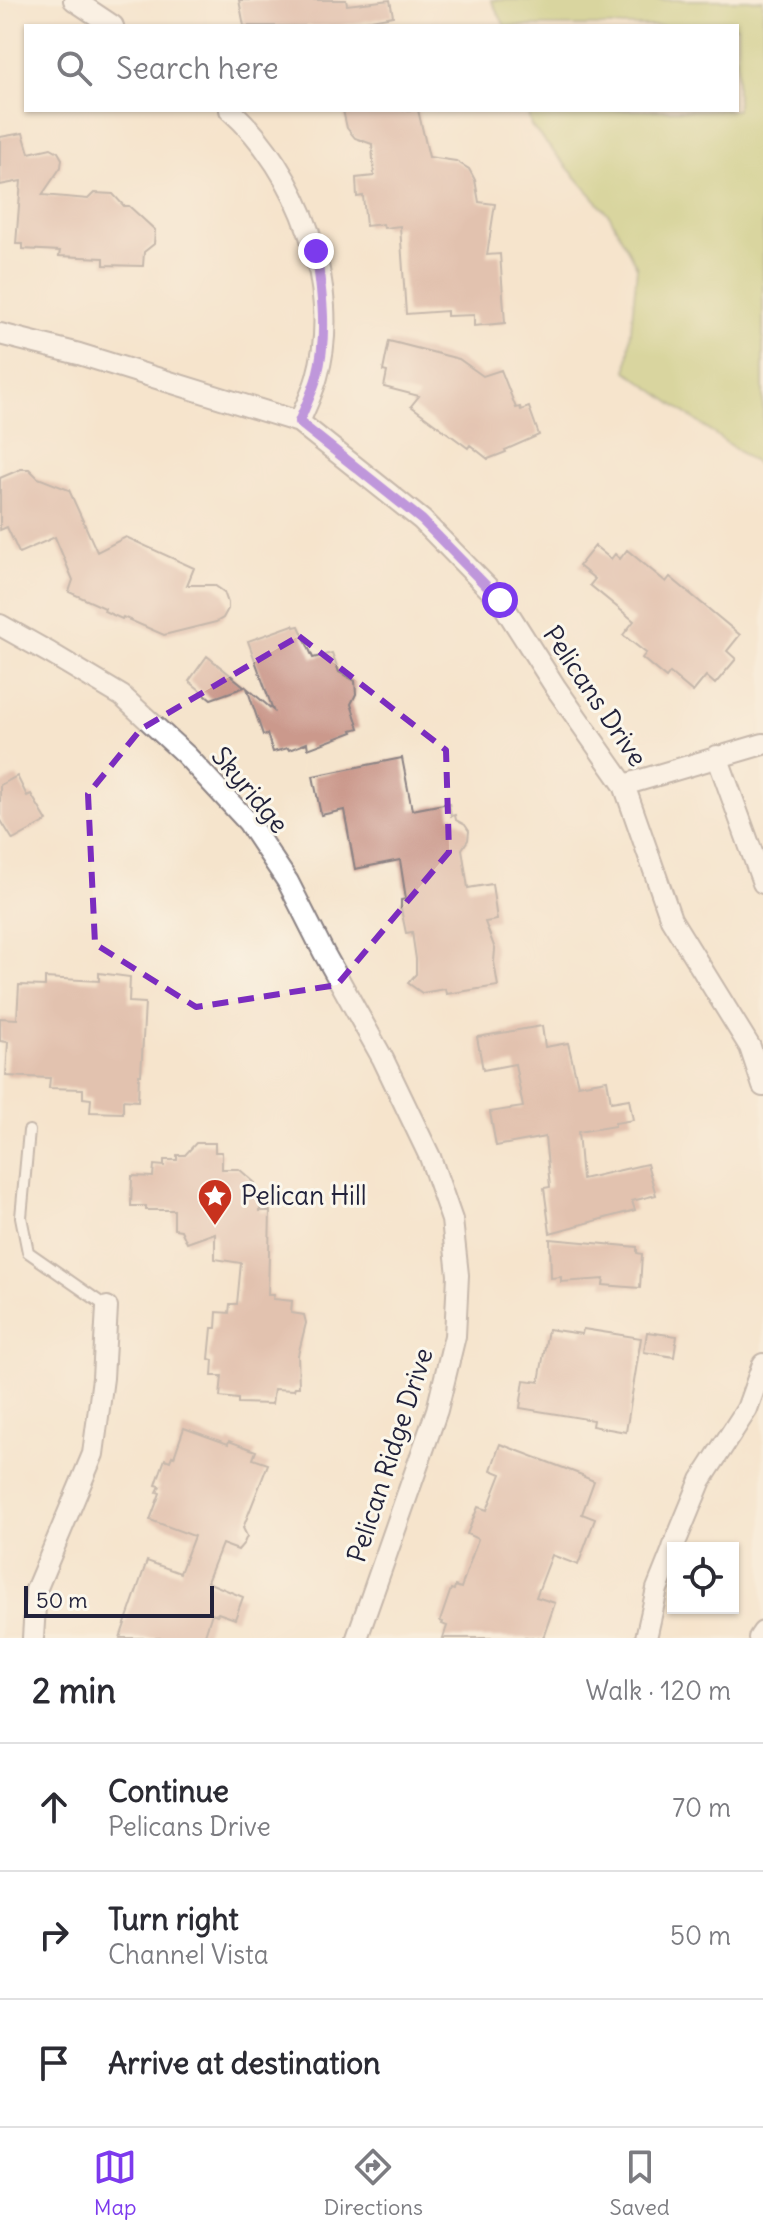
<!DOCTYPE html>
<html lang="en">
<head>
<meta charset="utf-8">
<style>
  body { margin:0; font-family:Delius,sans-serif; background:#f7f7f7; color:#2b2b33 }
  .controls { position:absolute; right:24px; bottom:24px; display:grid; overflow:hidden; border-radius:0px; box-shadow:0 2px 6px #0004 }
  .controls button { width:72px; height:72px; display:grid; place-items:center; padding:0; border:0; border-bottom:2px solid #e1e1e2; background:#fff; color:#2b2b33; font:40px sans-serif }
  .scale { position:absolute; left:24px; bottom:20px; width:190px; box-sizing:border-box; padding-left:8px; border:4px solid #22223b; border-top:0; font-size:22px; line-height:28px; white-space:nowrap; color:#22223b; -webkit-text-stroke:6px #fbf7ec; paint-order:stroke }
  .stop { position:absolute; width:24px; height:24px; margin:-18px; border:6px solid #7c3aed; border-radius:50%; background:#fff }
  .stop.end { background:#7c3aed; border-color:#fff; box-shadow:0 2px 8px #0008 }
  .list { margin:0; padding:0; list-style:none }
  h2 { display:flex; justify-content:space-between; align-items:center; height:104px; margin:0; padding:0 32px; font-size:34px }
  h2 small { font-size:26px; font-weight:400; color:#7c7c81 }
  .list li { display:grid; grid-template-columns:52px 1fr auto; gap:24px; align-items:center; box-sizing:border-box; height:128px; padding:0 32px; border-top:2px solid #e1e1e2 }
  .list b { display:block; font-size:30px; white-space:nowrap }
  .list p { margin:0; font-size:26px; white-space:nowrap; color:#7c7c81 }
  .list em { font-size:26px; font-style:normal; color:#7c7c81 }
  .icon { flex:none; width:44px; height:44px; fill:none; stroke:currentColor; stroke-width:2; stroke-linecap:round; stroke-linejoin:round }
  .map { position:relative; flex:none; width:763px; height:1638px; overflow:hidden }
  .search { position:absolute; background:#fff; box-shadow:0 2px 6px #0004; left:24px; right:24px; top:24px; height:88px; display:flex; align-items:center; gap:20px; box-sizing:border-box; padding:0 28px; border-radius:0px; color:#7c7c81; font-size:30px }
  .sheet { height:488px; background:#fff }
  nav { display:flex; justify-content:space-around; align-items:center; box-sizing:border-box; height:112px; border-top:2px solid #e1e1e2; background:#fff; font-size:22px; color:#7c7c81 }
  nav a { display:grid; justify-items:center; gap:4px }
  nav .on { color:#7c3aed }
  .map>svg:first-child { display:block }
  .green { fill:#b6c467; stroke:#6c7351; stroke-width:2 }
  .building { fill:#cb998c }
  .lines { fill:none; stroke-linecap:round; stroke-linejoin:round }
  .lane-casing { stroke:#8c8384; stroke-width:14 }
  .street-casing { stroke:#8c8384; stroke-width:24 }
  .lane { stroke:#fff; stroke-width:10 }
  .street { stroke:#fff; stroke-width:20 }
  .route { stroke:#7c3aed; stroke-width:10 }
  .marked { fill:none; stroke:#7b2cbf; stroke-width:6; stroke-dasharray:16 10; stroke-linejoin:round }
  .labels { text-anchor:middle; stroke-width:6; stroke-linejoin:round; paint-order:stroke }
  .street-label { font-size:26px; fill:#22223b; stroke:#fbf7ec }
  .poi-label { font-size:26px; fill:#22223b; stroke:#fbf7ec; text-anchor:start }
</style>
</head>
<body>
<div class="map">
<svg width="763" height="1638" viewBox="0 0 763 1638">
  <rect width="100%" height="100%" fill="#fbf7ec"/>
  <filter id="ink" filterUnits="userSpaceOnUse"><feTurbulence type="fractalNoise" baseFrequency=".0125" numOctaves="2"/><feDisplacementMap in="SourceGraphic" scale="16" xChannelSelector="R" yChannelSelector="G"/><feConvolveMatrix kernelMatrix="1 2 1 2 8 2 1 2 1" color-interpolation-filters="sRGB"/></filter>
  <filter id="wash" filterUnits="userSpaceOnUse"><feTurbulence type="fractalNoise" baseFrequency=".006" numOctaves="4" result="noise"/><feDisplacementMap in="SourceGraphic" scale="32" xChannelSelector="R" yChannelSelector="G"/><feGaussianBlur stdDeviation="1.8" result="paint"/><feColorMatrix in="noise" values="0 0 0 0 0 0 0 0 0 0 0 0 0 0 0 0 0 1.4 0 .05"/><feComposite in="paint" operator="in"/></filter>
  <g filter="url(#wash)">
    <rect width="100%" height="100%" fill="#f5e4cc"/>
    <path class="green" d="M491 0H763V469L627 371 637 267 610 216 531 126 527 110H737V26H505Z"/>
    <g id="blocks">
      <path class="building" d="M239 0H346L347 5 390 0 393 16 338 26H244Z
        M343 110H418L429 157 456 161 469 169 475 180 479 202 495 204 487 255 500 254 505 323 474 326V315L447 316V311L406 314 400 226 384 228 383 224 366 226 363 196 357 197 356 178 374 176 372 144 355 138 347 128Z
        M23 133 29 153 51 148 58 152 62 159 61 167 42 195 88 199 94 193 113 194 124 206H129L155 230 154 244 144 252 143 266 104 265V258L59 256 60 251 23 249V244H16L21 181 0 185V137Z
        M389 341 459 359 483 376 501 370 516 408 520 407 521 410 529 407 539 435 505 450 506 452 488 459 470 445 468 448 411 406 419 396 384 387 387 372 383 371Z
        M21 469H29L38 478 69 490 97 552 126 537 194 568 187 585H214L224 592 228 603V609L223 618 216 622 164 635 123 617 122 619 104 611 105 608 69 592 73 580 55 537 19 553 7 527 0 530V478Z
        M595 546 611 559 615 554 620 559 627 550 666 582 670 577 740 635 727 651 736 659 715 684 706 676 693 692 670 673 666 678 642 658 646 653 623 635 634 621 590 585 595 579 579 566Z
        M293 625 294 627 299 626 313 658 332 653 339 672 355 681 356 694 351 704 359 728 352 730 353 732 308 749 307 743 289 750 288 748 273 752 267 734 263 735 247 688 273 710 248 641Z
        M207 656 245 687 211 699 189 681Z
        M402 758 412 810 449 803 451 816 455 815 456 820 465 825 469 831 468 840 462 849 468 888 492 884 497 920 485 922 495 949 494 962 498 986 446 994 445 989 422 993 408 983 416 974V959L412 932 406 933 401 909V900L406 899 400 860 355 869 344 810 321 815 313 776Z
        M17 776 27 796 31 794 47 821 13 840 0 819V785Z
        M99 973 130 977 129 1002 145 1003 141 1075H139L138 1101 123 1100V1113L90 1112 91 1099 83 1098V1089L49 1088 50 1078 6 1076 8 1042 0 1041V1018L17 1019 19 985 45 986V978L99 981Z
        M542 1026 545 1047 568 1043 578 1085 607 1080 611 1102 629 1099 633 1120 615 1123V1126L578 1132 582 1179 647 1164 656 1195 632 1201 635 1210 550 1233 544 1188 550 1187 545 1137 496 1146 490 1112 523 1107 515 1064 483 1070 477 1037Z
        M196 1143H215V1152H221L222 1154V1169H239L255 1183V1194L261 1195 260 1211H270L268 1295H274L273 1299 292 1301 291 1313 304 1315 306 1323 298 1355 299 1387H295L294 1390 274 1389 272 1404 238 1403V1399L220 1397 222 1376H212L213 1360 209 1359 212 1328H216L217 1312 229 1313 230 1304H237L241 1263 215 1259V1233L187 1243 181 1230 174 1229V1210H146V1206H131L132 1176 153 1177 154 1165 164 1166V1160H177V1155H185Z
        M550 1239 637 1247V1253L642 1254 640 1288 603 1285 604 1279 561 1282V1277L551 1278Z
        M548 1329 582 1334 583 1329 641 1338 626 1432 592 1426 593 1420 520 1408 524 1380 539 1382Z
        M647 1332 677 1336 674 1357 644 1352Z
        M184 1428 228 1444 229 1441 256 1451 253 1459 268 1464 243 1528 247 1536 244 1543 238 1550 222 1544 207 1582 243 1597 235 1619 218 1613 217 1615 212 1613 204 1638H120L147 1561 180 1573 194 1536 150 1520 160 1493 157 1492 160 1486 156 1485 160 1473 165 1459 170 1461 172 1456 174 1457Z
        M500 1444 582 1475V1476L594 1481 582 1514 595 1519 578 1565 552 1555 536 1597 555 1603 543 1638H443L447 1626 442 1624 443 1622 440 1621 451 1589 454 1590 455 1586 461 1588 478 1539 467 1534 478 1507 487 1510 501 1474 491 1470Z"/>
    </g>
  </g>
  <g filter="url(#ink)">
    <use href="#blocks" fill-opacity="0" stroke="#8c8384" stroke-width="2"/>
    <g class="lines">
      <g class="lane-casing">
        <path id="lane" d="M29 1131 21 1217 28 1252 107 1307"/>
      </g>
      <g class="street-casing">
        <path id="street" d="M74 0 113 26
          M230 110C298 170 343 287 317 377 313 392 305 408 299 422
          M0 334 79 354 299 422 422 520 500 600 556 688 624 785 671 919 750 1047 763 1086
          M0 625 50 653 122 696 186 755 248 822 288 882 324 953 383 1059 430 1157 452 1220 458 1275 455 1336 437 1410 357 1638
          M717 756 763 883
          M624 785 763 744
          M673 1548 701 1480 747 1409 763 1364
          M33 1638 36 1590 93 1454 103 1378 107 1307
          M646 1638 657 1589 673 1549
          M759 1638 763 1632"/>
      </g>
      <use href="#lane" class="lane"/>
      <use href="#street" class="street"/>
    </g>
  </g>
  <g class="lines" filter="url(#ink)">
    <path class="route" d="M316 251C322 292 328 335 317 376 313 391 305 407 299 422L422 520 500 600"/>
  </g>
  <path d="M0 0H763V1638H0ZM299 636 446 750 449 852 337 985 196 1007 95 944 88 794 141 729Z" fill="#f5e4cc" fill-opacity=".55" fill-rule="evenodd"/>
  <path class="marked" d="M299 636 446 750 449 852 337 985 196 1007 95 944 88 794 141 729Z"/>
  <defs>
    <g id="sight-pin" transform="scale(1.8)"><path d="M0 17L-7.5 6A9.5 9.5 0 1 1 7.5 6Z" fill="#c8321e" stroke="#fbf7ec"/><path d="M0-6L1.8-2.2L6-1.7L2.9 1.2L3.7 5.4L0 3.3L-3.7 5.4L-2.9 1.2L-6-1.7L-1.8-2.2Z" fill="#fff"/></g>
  </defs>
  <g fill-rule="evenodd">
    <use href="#sight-pin" x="215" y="1196"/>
  </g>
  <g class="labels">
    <g class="street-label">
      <text transform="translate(595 696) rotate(56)" y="9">Pelicans Drive</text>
      <text transform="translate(250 790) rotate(50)" y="9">Skyridge</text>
      <text transform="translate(390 1455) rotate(-72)" y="9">Pelican Ridge Drive</text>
    </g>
    <g class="poi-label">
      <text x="241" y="1205">Pelican Hill</text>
    </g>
  </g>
</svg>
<div class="controls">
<button><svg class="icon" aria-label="locate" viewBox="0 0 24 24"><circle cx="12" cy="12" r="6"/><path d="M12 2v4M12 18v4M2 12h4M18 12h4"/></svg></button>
</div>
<div class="scale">50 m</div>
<div class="stop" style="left:500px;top:600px"></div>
<div class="stop end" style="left:316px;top:251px"></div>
<div class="search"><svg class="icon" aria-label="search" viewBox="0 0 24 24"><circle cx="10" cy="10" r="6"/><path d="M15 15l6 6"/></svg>Search here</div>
</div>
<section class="sheet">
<h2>2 min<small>Walk · 120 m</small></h2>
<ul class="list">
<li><svg class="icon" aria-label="ahead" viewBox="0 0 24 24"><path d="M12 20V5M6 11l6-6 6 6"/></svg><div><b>Continue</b><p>Pelicans Drive</p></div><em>70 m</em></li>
<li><svg class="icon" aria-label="right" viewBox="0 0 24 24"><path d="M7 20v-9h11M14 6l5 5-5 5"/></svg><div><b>Turn right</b><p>Channel Vista</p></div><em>50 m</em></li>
<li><svg class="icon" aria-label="arrive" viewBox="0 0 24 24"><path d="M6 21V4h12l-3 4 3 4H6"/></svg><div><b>Arrive at destination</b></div></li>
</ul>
</section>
<nav>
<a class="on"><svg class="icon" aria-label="map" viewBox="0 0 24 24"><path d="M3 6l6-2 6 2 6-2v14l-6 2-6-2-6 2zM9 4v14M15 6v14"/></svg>Map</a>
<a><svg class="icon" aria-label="directions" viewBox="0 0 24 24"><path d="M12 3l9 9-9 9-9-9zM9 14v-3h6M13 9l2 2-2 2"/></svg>Directions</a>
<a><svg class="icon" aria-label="saved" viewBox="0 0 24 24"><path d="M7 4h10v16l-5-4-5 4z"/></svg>Saved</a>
</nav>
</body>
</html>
